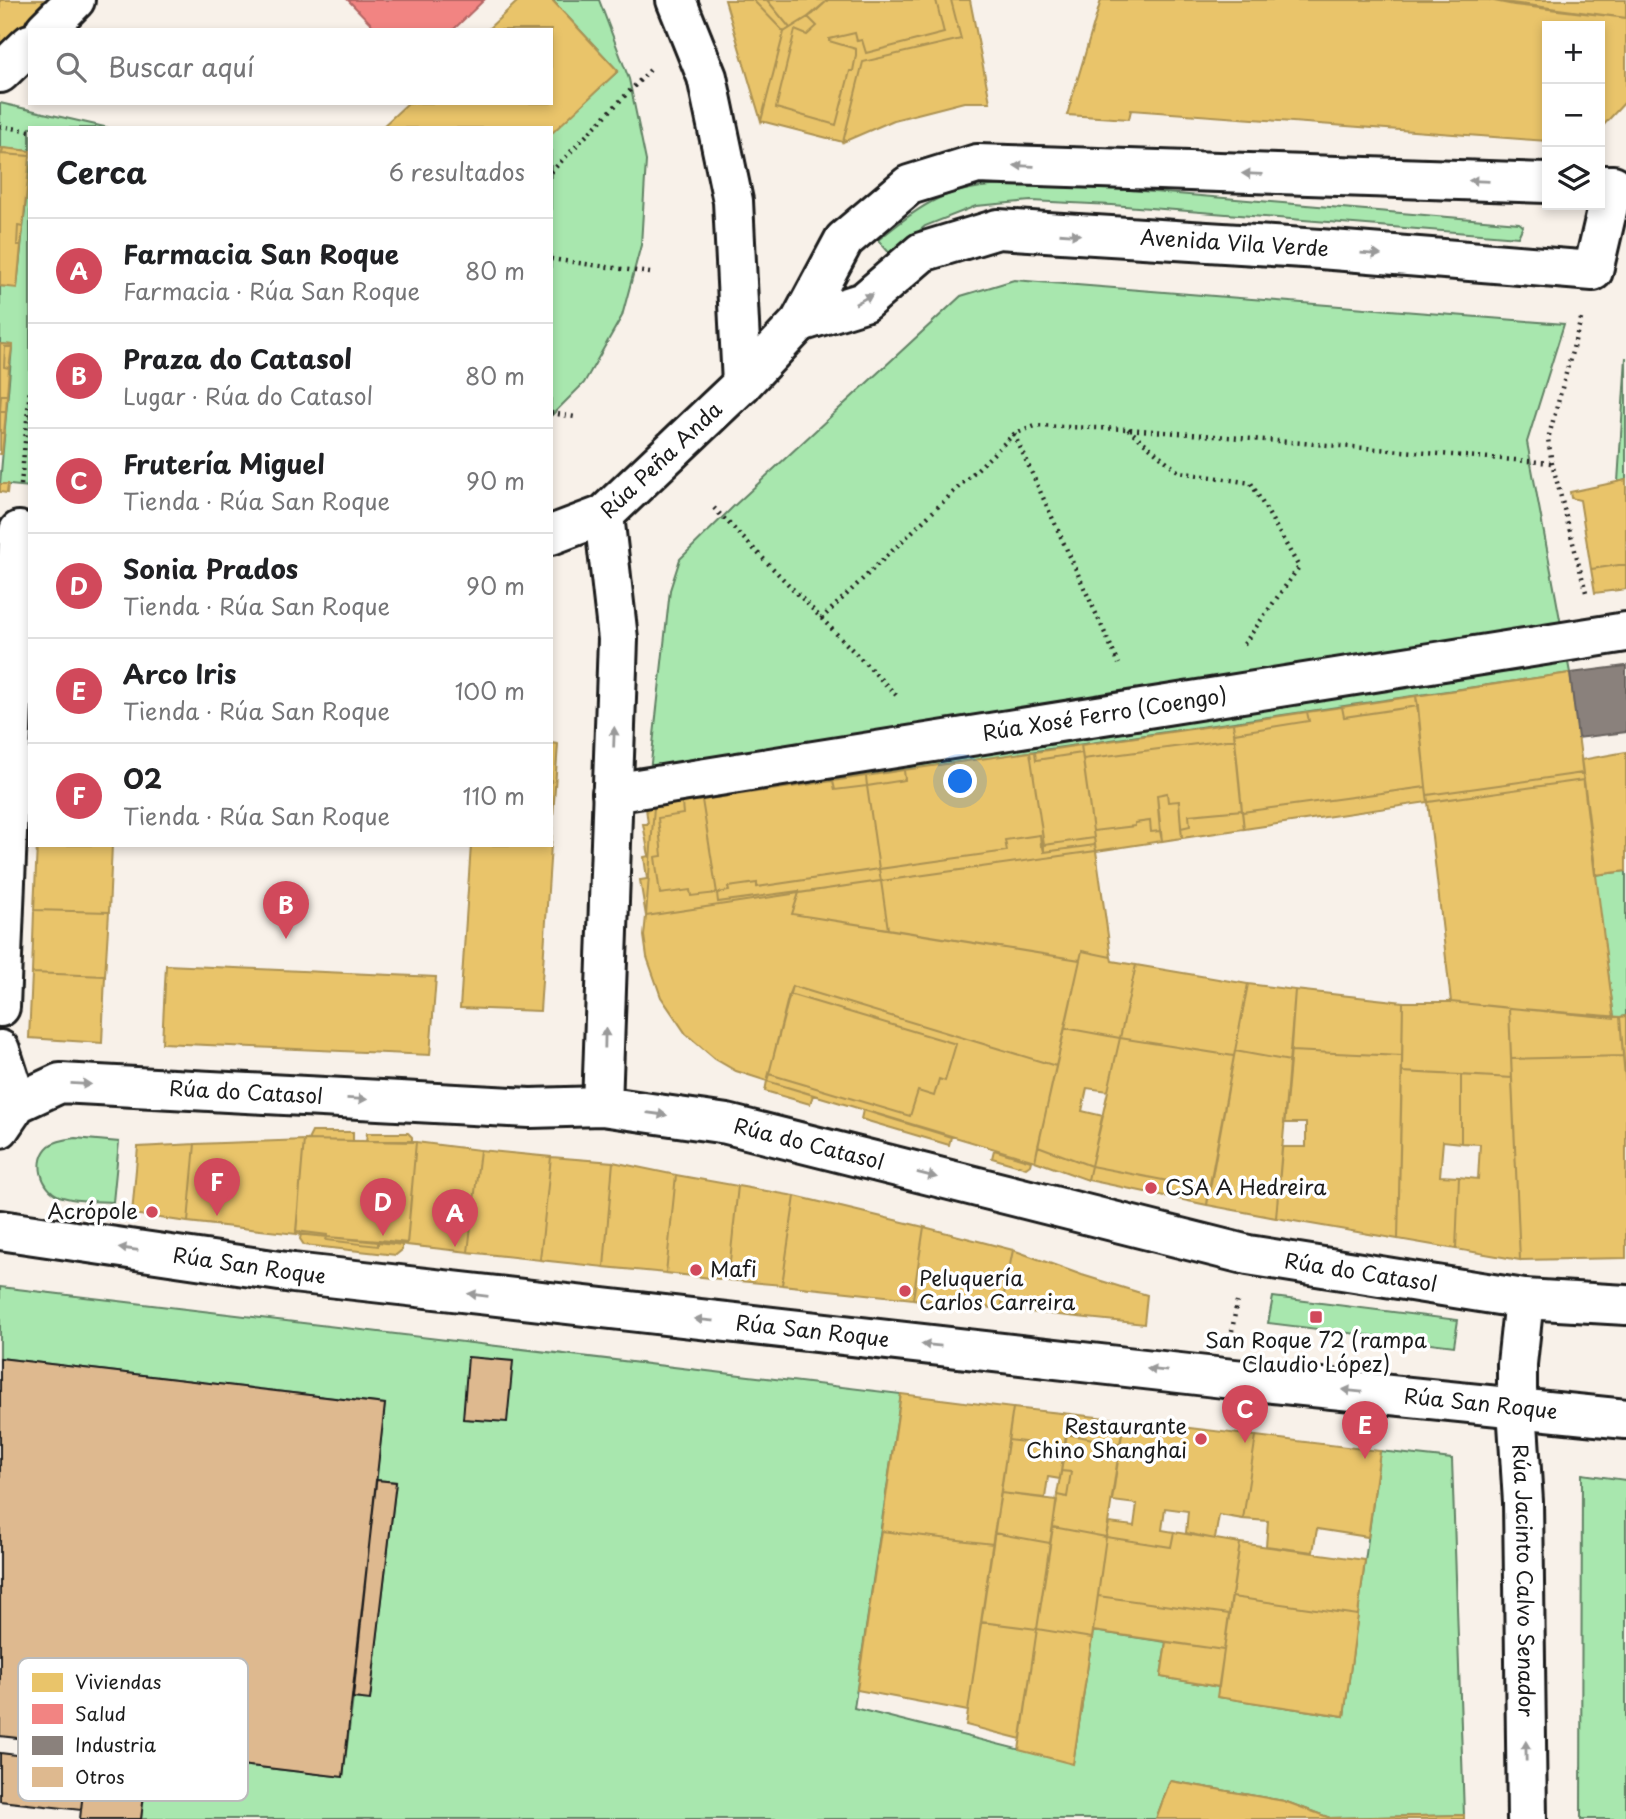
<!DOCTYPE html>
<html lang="es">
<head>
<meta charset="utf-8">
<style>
  body { margin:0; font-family:"Playpen Sans",sans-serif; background:#f2f2f2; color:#202124 }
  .controls { position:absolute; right:21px; top:21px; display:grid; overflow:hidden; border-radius:0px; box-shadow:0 4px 10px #0003 }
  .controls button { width:63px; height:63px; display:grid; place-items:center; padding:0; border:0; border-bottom:2px solid #e0e0e0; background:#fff; color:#202124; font:35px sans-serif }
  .you { position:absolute; left:961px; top:782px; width:24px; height:24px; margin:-18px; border:5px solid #fff; border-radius:50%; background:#1a73e8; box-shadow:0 0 0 10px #1a73e833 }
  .badge { display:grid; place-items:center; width:46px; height:46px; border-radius:50%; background:#d1495b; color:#fff; font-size:23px; font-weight:700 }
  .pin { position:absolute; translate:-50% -58px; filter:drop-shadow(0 2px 4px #0008) }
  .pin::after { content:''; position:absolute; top:37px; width:24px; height:21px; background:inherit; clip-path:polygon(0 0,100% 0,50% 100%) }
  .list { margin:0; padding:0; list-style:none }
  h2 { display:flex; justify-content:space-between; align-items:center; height:91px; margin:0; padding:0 28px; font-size:30px }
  h2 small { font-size:23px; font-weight:400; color:#757577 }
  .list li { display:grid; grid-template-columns:46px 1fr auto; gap:21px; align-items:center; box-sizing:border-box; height:105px; padding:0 28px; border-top:2px solid #e0e0e0 }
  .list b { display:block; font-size:26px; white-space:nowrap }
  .list p { margin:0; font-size:23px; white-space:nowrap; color:#757577 }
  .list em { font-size:23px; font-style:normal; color:#757577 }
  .icon { flex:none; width:38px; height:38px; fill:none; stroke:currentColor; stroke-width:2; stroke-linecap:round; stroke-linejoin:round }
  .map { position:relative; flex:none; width:1626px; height:1819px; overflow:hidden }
  .search { position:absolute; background:#fff; box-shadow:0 4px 10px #0003; left:28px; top:28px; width:525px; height:77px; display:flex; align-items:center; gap:18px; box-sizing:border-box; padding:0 24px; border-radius:0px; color:#757577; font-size:26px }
  .panel { position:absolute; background:#fff; box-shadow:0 4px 10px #0003; left:28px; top:126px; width:525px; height:721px; border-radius:0px }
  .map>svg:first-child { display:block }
  .green { fill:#a8e7ae; stroke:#628265; stroke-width:2 }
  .homes { fill:#e9c46a; stroke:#ac9253; stroke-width:2 }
  .health { fill:#f28482; stroke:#b26563; stroke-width:2 }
  .industry { fill:#8a817c; stroke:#69635f; stroke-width:2 }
  .building { fill:#deb98f; stroke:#1c1c1c; stroke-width:2 }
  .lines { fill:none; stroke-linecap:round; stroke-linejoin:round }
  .minor-casing { stroke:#1c1c1c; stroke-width:44 }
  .path { stroke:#1c1c1c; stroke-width:4.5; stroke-dasharray:2 5; stroke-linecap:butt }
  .minor { stroke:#fff; stroke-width:38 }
  .oneway { fill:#999 }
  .poi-dot { fill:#d1495b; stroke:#fff; stroke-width:2.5 }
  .labels { text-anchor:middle; stroke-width:7; stroke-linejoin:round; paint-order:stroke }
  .street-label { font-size:21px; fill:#1c1c1c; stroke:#fff }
  .poi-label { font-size:21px; fill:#1c1c1c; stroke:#fff; text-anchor:start }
  .key { fill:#fff; stroke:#bbb; stroke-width:2 }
  .key-label { font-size:19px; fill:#1c1c1c }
</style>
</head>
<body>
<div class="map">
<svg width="1626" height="1819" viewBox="0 0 1626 1819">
  <rect width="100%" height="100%" fill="#f8f1e9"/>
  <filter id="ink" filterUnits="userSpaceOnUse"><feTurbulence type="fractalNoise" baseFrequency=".0143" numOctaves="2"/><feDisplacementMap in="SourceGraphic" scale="14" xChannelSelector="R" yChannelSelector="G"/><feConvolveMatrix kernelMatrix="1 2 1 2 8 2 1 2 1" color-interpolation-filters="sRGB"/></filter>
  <g filter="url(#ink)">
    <path class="green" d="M552 0H599L629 79 646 161 641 245 622 316 584 383 551 416V133L618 71Z
      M0 103 109 128H30V151L0 148Z
      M30 161V487L0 484 12 347 11 345 0 344V286L17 287Z
      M1018 184 1071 185 1519 223 1523 226 1518 237 1112 205 1031 201 976 206 925 226 891 255 878 240C897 225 916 209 937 199 962 187 992 186 1018 184Z
      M1014 280 1564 324 1527 442 1570 673 646 808 670 590 680 559 735 505 961 296Z
      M1626 357V480L1618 482Z
      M1626 871V1016L1614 1018 1595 875Z
      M75 1138 119 1142 113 1202C96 1201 76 1202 59 1196 41 1189 33 1160 49 1146 55 1141 67 1139 75 1138Z
      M0 1287 901 1394 854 1708 1073 1763 1093 1631 1166 1642 1161 1677 1219 1687 1218 1697 1344 1716 1380 1451 1452 1459 1464 1815 1330 1818 1284 1801 1170 1781 1156 1819H141L149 1754 343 1777 353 1698 370 1699 396 1482 376 1480 385 1404 0 1358Z
      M1273 1297 1458 1320 1454 1346 1268 1323Z
      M1582 1474 1626 1480V1819H1581Z"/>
    <path class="homes" d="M0 0H54L0 53Z
      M519 0H552L618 71 551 134V128H381L408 103H551V30H487Z
      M725 0H753L784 32 761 121Z
      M753 0H767L790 28 784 32Z
      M767 0H828L813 14 790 28Z
      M828 0H936L944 33 866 53 862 40 857 41 855 33 829 39V41L856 49V55L853 71H850L836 125 776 108 795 30 807 35 817 26 808 17Z
      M936 0H951L961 39 863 62 843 142 761 121 784 32 808 17 817 26 807 35 795 30 776 108 836 125 850 71H853L856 55V49L829 41V39L855 33 857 41 862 40 866 53 944 33Z
      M951 0H970L990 102H964L894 120 843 142 863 62 961 39Z
      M1101 0H1489L1626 18V101L1600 129V26H1547V141L1131 110 1129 119 1067 115Z
      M1489 0H1626V18L1514 5Z
      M0 148H3L2 154 30 156 23 227 18 226 17 245H21L17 288 0 286Z
      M3 148 30 151V156L2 154Z
      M18 226 23 227 21 245H17Z
      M0 344 12 345V347H5L4 367 9 368 7 395H1L0 411H6L4 433H0Z
      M5 347H12L9 368 4 367Z
      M1 395H7L6 411H0Z
      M0 433H4L2 454H0Z
      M1626 480V564L1591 569 1580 500 1571 498 1570 492Z
      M0 484H8L7 493 0 492Z
      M1626 564V589L1595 593 1591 569Z
      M1570 673 1583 773 1427 795 1416 696Z
      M1416 696 1418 706 1344 717 1342 707Z
      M1418 706 1426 787 1242 812 1234 733 1309 721 1307 712 1342 707 1344 717Z
      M1307 712 1309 721 1234 733 1233 723Z
      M1233 723 1235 739 1083 759 1081 745Z
      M1235 739 1242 810 1189 815 1190 826 1181 828 1179 801 1168 802 1167 793 1157 795 1160 831 1151 832 1150 821 1135 823V826L1093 831 1083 759Z
      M551 743 558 744 551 845Z
      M1081 745 1082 753 1036 760 1035 752Z
      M1030 752 1044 845 1041 846 1040 835 1005 840 1007 851 879 869 867 786 905 780 904 770Z
      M1030 752H1035L1036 760 1082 753 1094 838 1044 845Z
      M1626 752V871L1595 875 1581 760Z
      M904 770 905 780 867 786 866 776Z
      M1583 773 1584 780 1428 802 1427 795Z
      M866 776 867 786 835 790 833 781Z
      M1584 780 1614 1018 1451 1002 1428 802Z
      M833 781 835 790 867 786 879 869 757 887V883L728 887 729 891 717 893 702 800Z
      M1426 787 1428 802 1244 829 1242 812Z
      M1167 793 1168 802 1179 801 1182 838 1162 841 1157 795Z
      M702 800 717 893 691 896 690 890 660 894 655 857 662 856 658 818 683 814 682 803Z
      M682 803 683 814 658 818 662 856 655 857 660 894 690 890 691 896 717 893 718 902 799 891V893L646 916 654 807Z
      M654 807 646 916 640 880 647 879 644 857 649 856 643 824H648L646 808Z
      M1242 810 1244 829 1182 838 1181 828 1190 826 1189 815Z
      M1150 821 1151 832 1160 831 1162 841 1096 851 1093 831 1135 826V823Z
      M1040 835 1044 852 1095 845 1096 851 881 881 879 869 1007 851 1005 840Z
      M1094 838 1095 845 1044 852V845Z
      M37 845H112L109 912 34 910Z
      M471 845H551L540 1011 460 1008Z
      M1096 851 1111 957 1082 951 1080 960 888 929 881 881Z
      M879 869 881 881 799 893V891L718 902 717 893 729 891 728 887 757 883V887Z
      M881 881 888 929 792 914 799 893Z
      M799 893 792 914 1080 960 1056 1066 792 986 767 1081 736 1071 715 1059 686 1034 661 997 647 957 644 936 646 916Z
      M34 910 109 912 105 976 32 973Z
      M1082 951 1111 957 1112 961 1136 965 1120 1038 1065 1028Z
      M166 965 436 977 430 1055 162 1043Z
      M1136 965 1248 984 1234 1056 1120 1038Z
      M32 973 105 976 102 1043 29 1038Z
      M1248 984 1295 990 1290 1061 1235 1051Z
      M792 986 1056 1066 1035 1161 767 1081 769 1074 910 1116 918 1091 934 1096 939 1079 945 1081 956 1044 789 994Z
      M1295 990 1403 1002 1402 1056 1290 1051Z
      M789 994 956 1044 945 1081 939 1079 934 1096 918 1091 910 1116 769 1074Z
      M1403 1002H1451L1509 1008 1512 1078 1402 1072Z
      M1509 1008 1620 1017 1623 1056 1511 1059Z
      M1626 1016V1087L1620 1017Z
      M1065 1028 1120 1038 1108 1091 1087 1088 1082 1111 1103 1116 1091 1166 1038 1146Z
      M1120 1038 1234 1056 1209 1189 1091 1166Z
      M1235 1051 1290 1061 1276 1218 1207 1205Z
      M1290 1051 1402 1056 1398 1239 1276 1218 1282 1147H1306V1123H1284Z
      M1623 1056 1626 1087V1258L1520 1260 1511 1059Z
      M1402 1072 1461 1075V1143L1443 1141 1440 1176 1459 1177 1456 1249 1398 1239Z
      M1461 1075 1512 1078 1520 1260 1456 1249 1459 1177 1478 1179 1480 1144 1461 1143Z
      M767 1081 813 1095 810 1104 765 1091Z
      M863 1110 951 1137 949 1145 861 1119Z
      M312 1132H353V1141L308 1140Z
      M367 1133H408L412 1137V1141H366Z
      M304 1140 416 1142 407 1243 327 1237V1235L296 1231Z
      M304 1140 296 1234 188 1222 195 1144Z
      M416 1142 480 1150 468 1252 407 1245Z
      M195 1144 188 1222 132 1214 138 1147Z
      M1038 1146 1091 1166 1088 1180 1035 1161Z
      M480 1150 551 1157 540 1260 468 1252Z
      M994 1150 1031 1161 1030 1165 1026 1168 992 1158Z
      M551 1157 613 1162 604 1267 540 1260Z
      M613 1162 676 1175 666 1273 604 1267Z
      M1091 1166 1209 1189 1207 1205 1088 1180Z
      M676 1175 738 1186 728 1280 666 1273Z
      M738 1186 795 1196 782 1285 728 1280Z
      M795 1196 924 1227 913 1299 782 1285Z
      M924 1227 1013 1250 1001 1309 913 1299Z
      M296 1231 327 1235V1237L296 1234Z
      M301 1234 327 1237 326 1240 378 1246V1242L402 1245V1250L396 1255 304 1245 300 1239Z
      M327 1237 378 1242V1246L326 1240Z
      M379 1240 407 1243V1245L378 1242Z
      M1013 1250 1082 1275 1147 1295 1144 1324 1001 1309Z
      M901 1394 1013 1408 993 1544 881 1531Z
      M1013 1408 1070 1414 1065 1447 1008 1440Z
      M1070 1414 1124 1420 1120 1444 1066 1434Z
      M1124 1420 1256 1436 1243 1519 1219 1515 1215 1539 1186 1533 1188 1511 1165 1508 1162 1530 1174 1532 1171 1547 1106 1537 1109 1523 1134 1526 1137 1504 1112 1501Z
      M1066 1434 1120 1444 1106 1537 1053 1527 1057 1495 1067 1497 1071 1472 1061 1471Z
      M1256 1436 1380 1451 1368 1537 1317 1529 1313 1552 1266 1546 1268 1521 1243 1519Z
      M1008 1440 1065 1447 1060 1479 1048 1477 1045 1498 1001 1493Z
      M1061 1471 1071 1472 1067 1497 1057 1495Z
      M1001 1493 1057 1500 1050 1543 994 1533Z
      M1053 1527 1106 1537 1092 1638 1037 1629Z
      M881 1531 993 1544 968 1711 857 1690Z
      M1174 1532 1240 1543 1229 1614 1098 1596 1106 1537 1171 1547Z
      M994 1533 1050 1543 1037 1629 981 1622Z
      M1240 1543 1365 1560 1358 1615 1232 1597Z
      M1098 1596 1229 1614 1224 1650 1093 1631Z
      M1232 1597 1358 1615 1344 1716 1217 1697Z
      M981 1622 1037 1629 1021 1739 966 1725Z
      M1037 1629 1092 1638 1073 1764 1019 1750Z
      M1166 1642 1224 1650 1219 1687 1161 1677Z
      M1170 1781 1284 1801 1330 1818 1372 1817V1819H1156Z
      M1464 1815V1819H1372V1817Z"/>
    <path class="health" d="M348 0H484L453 30H377Z"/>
    <path class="industry" d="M1626 666V732L1578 738 1570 673Z"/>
    <path class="building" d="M468 1357 513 1361 507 1422 463 1419Z
      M0 1358 385 1404 343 1777 149 1754 141 1819H80L88 1746 0 1736Z
      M376 1480 396 1482 370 1700 353 1698Z
      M42 1741 88 1746 81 1810 0 1801V1753L40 1758Z"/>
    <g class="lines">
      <g class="minor-casing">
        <g id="minor">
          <path d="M676 0 707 77 733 201 742 384"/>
          <path d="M45 30 75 0"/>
          <path d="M0 73 30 44"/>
          <path id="s1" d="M800 322 864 302 922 252 998 229 1320 249 1593 271 1613 185H1600"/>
          <path id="s2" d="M551 535 604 515 742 384 800 322 844 240 909 185 977 164 1547 183"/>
          <path id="s3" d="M612 793 1626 632"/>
          <path d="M0 1007 19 531"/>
          <path d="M0 1050 17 1103"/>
          <path d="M602 1106 618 639 604 515"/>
          <path id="s4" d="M0 1128 17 1103 60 1083 530 1108 602 1106 727 1124 1248 1255 1524 1299 1626 1305"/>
          <path id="s5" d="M0 1230 293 1273 1224 1378 1626 1419"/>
          <path id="s6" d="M1524 1299 1517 1364V1407L1523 1502 1527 1819"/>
        </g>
      </g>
      <path class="path" d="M0 126 30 131
        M551 172 650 70
        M551 259 650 273
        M1581 319 1548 439 1552 463 1586 592
        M551 413 575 417
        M1128 429 1179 472 1251 483 1299 567 1244 644
        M1014 434 1119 664
        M21 485 30 388
        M714 508 899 698
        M821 619 1014 434 1035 426 1128 429 1552 463
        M1232 1331 1237 1302"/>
      <use href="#minor" class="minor"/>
    </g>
    <defs><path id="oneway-solid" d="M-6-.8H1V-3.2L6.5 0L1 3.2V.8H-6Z" transform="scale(1.75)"/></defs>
    <g class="oneway">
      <use href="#oneway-solid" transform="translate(1024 166) rotate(-178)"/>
      <use href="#oneway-solid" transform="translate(1252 174) rotate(-178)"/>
      <use href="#oneway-solid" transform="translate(1479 181) rotate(-178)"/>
      <use href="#oneway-solid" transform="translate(1070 234) rotate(4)"/>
      <use href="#oneway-solid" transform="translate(1371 254) rotate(5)"/>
      <use href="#oneway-solid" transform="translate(864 299) rotate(-30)"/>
      <use href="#oneway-solid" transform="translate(614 737) rotate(-88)"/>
      <use href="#oneway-solid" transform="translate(605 1038) rotate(-89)"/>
      <use href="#oneway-solid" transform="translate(81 1084) rotate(3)"/>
      <use href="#oneway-solid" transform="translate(357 1099) rotate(3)"/>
      <use href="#oneway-solid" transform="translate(657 1114) rotate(8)"/>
      <use href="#oneway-solid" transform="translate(927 1175) rotate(14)"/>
      <use href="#oneway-solid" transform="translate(128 1249) rotate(-172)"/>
      <use href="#oneway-solid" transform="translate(478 1295) rotate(-173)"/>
      <use href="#oneway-solid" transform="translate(704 1320) rotate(-174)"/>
      <use href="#oneway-solid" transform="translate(931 1345) rotate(-174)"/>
      <use href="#oneway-solid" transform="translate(1157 1370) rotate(-174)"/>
      <use href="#oneway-solid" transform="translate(1352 1391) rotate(-174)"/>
      <use href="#oneway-solid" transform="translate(1526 1751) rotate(-91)"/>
    </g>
  </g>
  <g class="poi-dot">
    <circle cx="1151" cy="1188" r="7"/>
    <circle cx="152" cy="1212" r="7"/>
    <circle cx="696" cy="1270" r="7"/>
    <circle cx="905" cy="1291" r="7"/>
    <rect x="1309" y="1310" width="14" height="14" rx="3.5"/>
    <circle cx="1201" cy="1439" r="7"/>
  </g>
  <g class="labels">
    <g class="street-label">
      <text dy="7" stroke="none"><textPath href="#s1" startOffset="460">Avenida Vila Verde</textPath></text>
      <text dy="7" stroke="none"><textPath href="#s2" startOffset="136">Rúa Peña Anda</textPath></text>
      <text dy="7" stroke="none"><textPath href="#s3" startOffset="499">Rúa Xosé Ferro (Coengo)</textPath></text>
      <text dy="7" stroke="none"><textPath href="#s4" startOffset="264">Rúa do Catasol</textPath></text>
      <text dy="7" stroke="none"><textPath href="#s4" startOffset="831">Rúa do Catasol</textPath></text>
      <text dy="7" stroke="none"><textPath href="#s5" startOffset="252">Rúa San Roque</textPath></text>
      <text dy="7" stroke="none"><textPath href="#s4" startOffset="1398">Rúa do Catasol</textPath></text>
      <text dy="7" stroke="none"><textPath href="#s5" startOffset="819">Rúa San Roque</textPath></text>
      <text dy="7" stroke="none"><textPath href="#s5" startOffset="1491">Rúa San Roque</textPath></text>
      <text dy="7" stroke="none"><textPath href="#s6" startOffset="282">Rúa Jacinto Calvo Senador</textPath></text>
    </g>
    <g class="poi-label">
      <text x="1165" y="1195">CSA A Hedreira</text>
      <text x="138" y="1219" text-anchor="end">Acrópole</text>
      <text x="710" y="1277">Mafi</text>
      <text x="919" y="1286">Peluquería<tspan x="919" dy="24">Carlos Carreira</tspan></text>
      <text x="1316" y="1348" text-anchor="middle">San Roque 72 (rampa<tspan x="1316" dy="24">Claudio López)</tspan></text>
      <text x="1187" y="1434" text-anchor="end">Restaurante<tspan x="1187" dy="24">Chino Shanghai</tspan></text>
    </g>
  </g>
  <rect x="18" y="1658" width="230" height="143" rx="10" class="key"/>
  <rect x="32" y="1673" width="31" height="19" fill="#e9c46a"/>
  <rect x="32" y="1704" width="31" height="20" fill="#f28482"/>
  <rect x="32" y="1736" width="31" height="19" fill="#8a817c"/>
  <rect x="32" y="1767" width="31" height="20" fill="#deb98f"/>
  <g class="key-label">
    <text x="75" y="1689">Viviendas</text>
    <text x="75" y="1721">Salud</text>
    <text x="75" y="1752">Industria</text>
    <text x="75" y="1784">Otros</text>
  </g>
</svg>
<div class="controls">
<button>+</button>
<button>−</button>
<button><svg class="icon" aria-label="layers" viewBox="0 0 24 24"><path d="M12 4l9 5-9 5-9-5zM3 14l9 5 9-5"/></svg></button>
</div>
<div class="you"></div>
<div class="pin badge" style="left:455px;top:1247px">A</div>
<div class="pin badge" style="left:286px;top:939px">B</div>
<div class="pin badge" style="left:1245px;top:1443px">C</div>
<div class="pin badge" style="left:383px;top:1236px">D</div>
<div class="pin badge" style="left:1365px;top:1459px">E</div>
<div class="pin badge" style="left:217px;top:1216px">F</div>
<div class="search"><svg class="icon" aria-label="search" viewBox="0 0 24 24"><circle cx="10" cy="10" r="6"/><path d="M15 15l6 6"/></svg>Buscar aquí</div>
<section class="panel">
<h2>Cerca<small>6 resultados</small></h2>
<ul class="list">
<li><span class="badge">A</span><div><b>Farmacia San Roque</b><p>Farmacia · Rúa San Roque</p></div><em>80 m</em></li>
<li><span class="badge">B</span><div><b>Praza do Catasol</b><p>Lugar · Rúa do Catasol</p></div><em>80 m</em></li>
<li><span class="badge">C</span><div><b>Frutería Miguel</b><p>Tienda · Rúa San Roque</p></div><em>90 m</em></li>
<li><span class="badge">D</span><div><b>Sonia Prados</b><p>Tienda · Rúa San Roque</p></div><em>90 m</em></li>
<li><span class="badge">E</span><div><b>Arco Iris</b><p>Tienda · Rúa San Roque</p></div><em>100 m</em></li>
<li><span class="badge">F</span><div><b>O2</b><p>Tienda · Rúa San Roque</p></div><em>110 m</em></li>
</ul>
</section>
</div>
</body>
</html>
